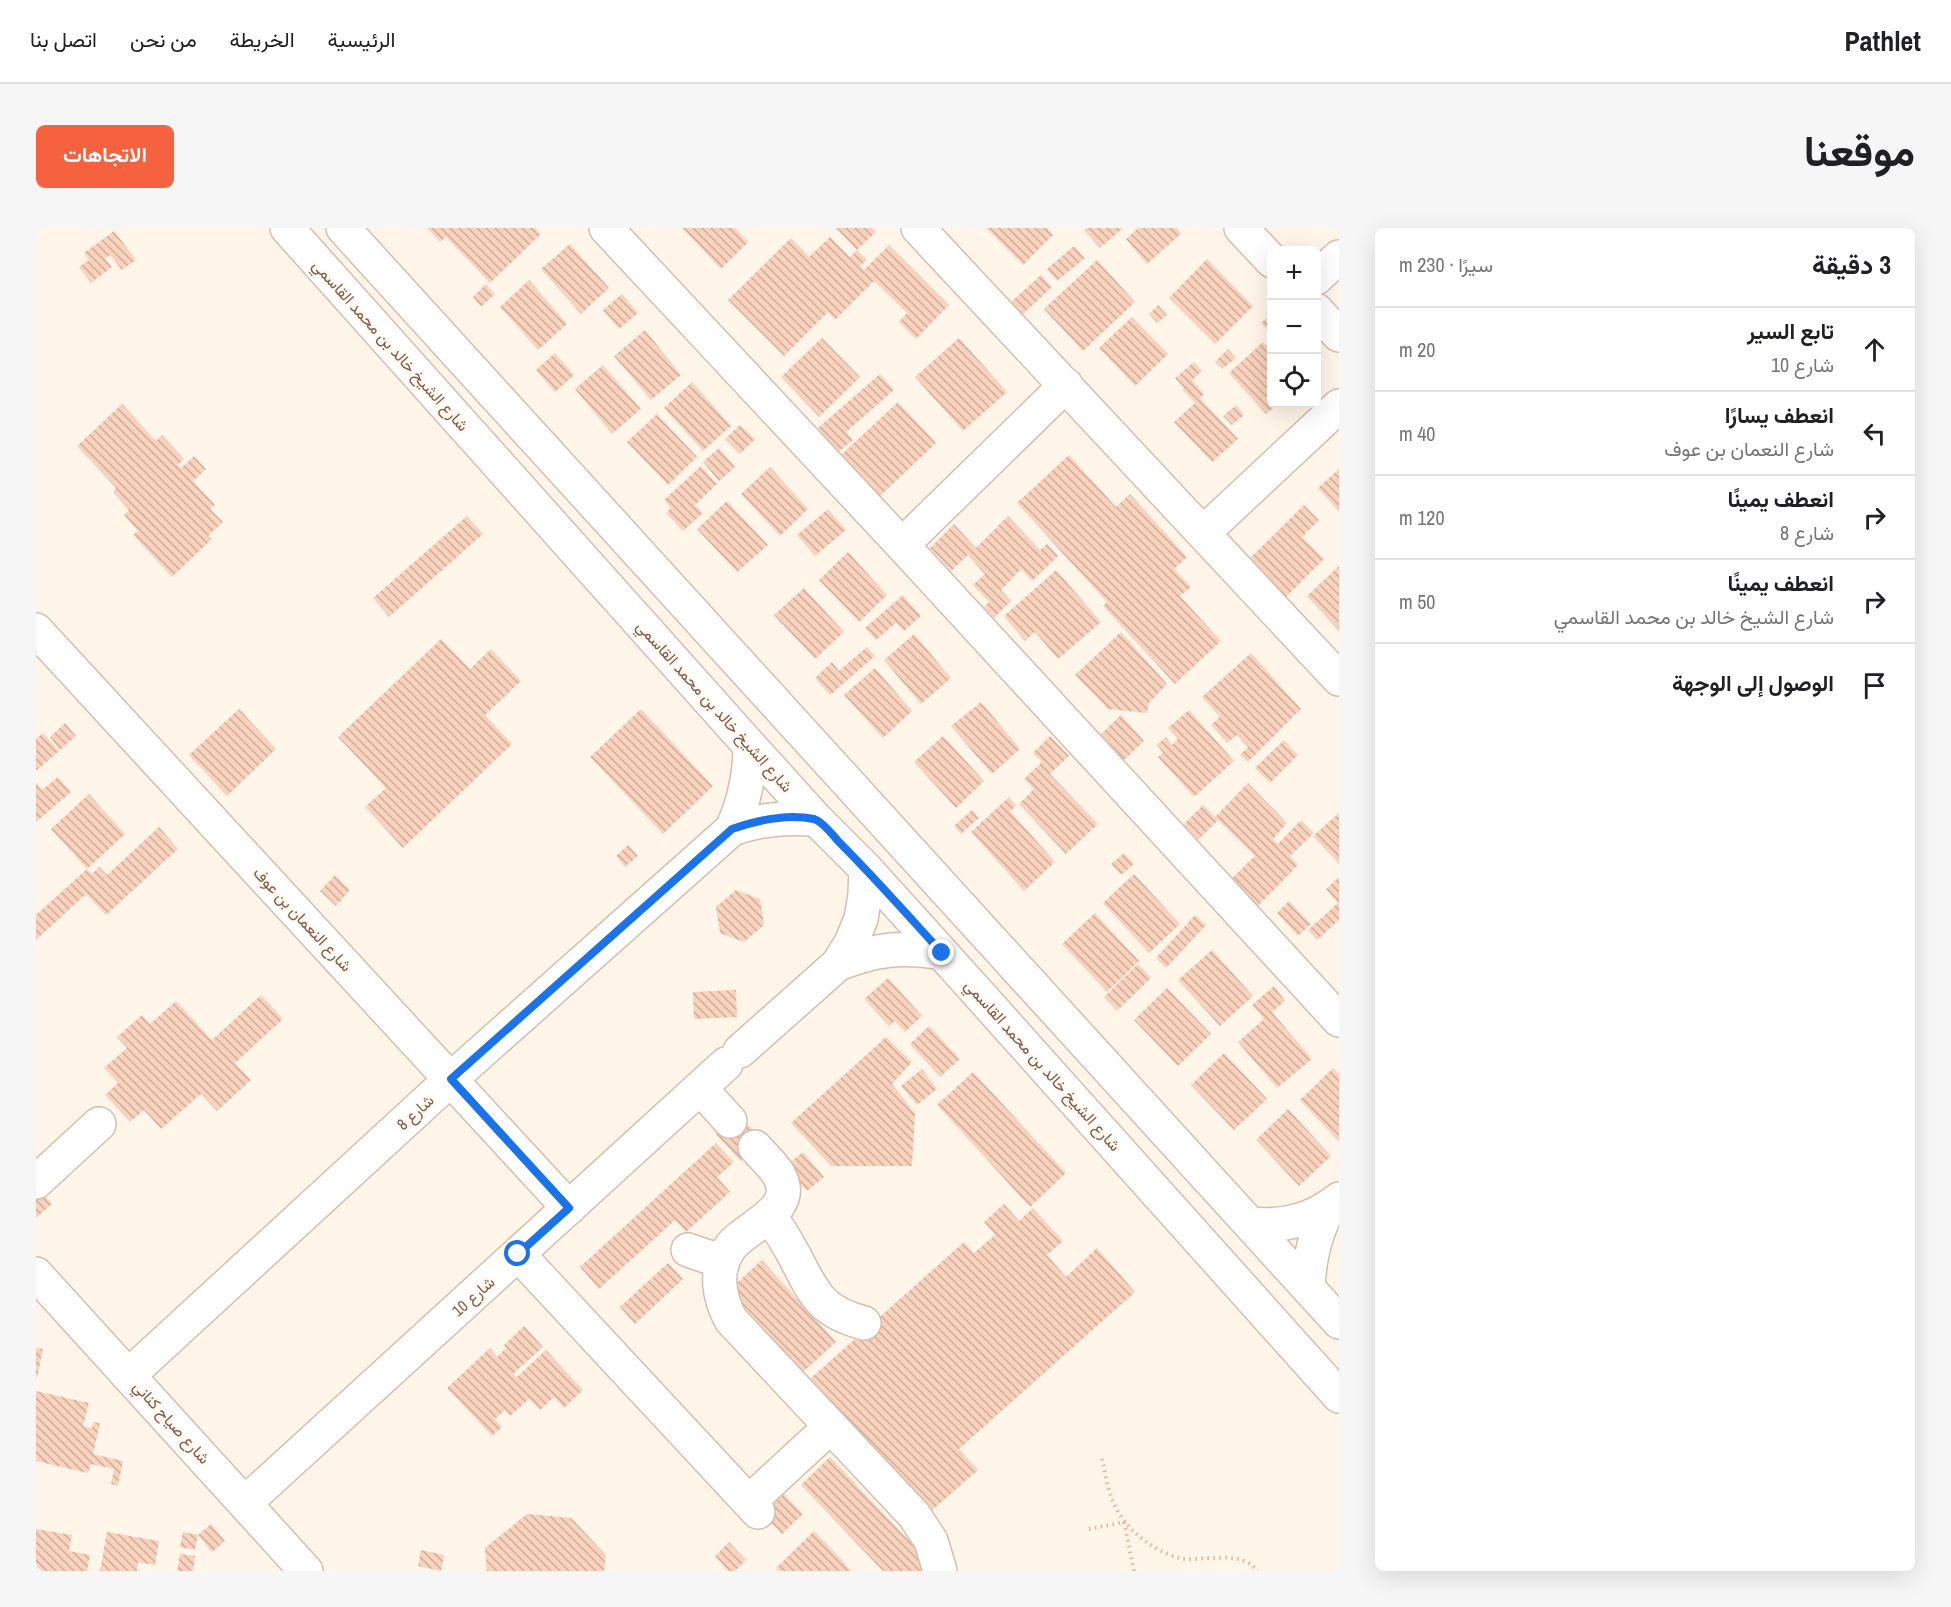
<!DOCTYPE html>
<html lang="ar">
<head>
<meta charset="utf-8">
<style>
  body { margin:0; font-family:"Archivo Narrow",Vazirmatn,sans-serif; background:#f6f6f6; color:#202124; direction:rtl }
  .controls { position:absolute; right:18px; top:18px; display:grid; overflow:hidden; border-radius:9px; box-shadow:0 6px 24px #0002 }
  .controls button { width:54px; height:54px; display:grid; place-items:center; padding:0; border:0; border-bottom:2px solid #e0e0e0; background:#fff; color:#202124; font:30px sans-serif }
  .stop { position:absolute; width:18px; height:18px; margin:-14px; border:4px solid #1a73e8; border-radius:50%; background:#fff }
  .stop.end { background:#1a73e8; border-color:#fff; box-shadow:0 2px 6px #0008 }
  .list { margin:0; padding:0; list-style:none }
  h2 { display:flex; justify-content:space-between; align-items:center; height:78px; margin:0; padding:0 24px; font-size:26px }
  h2 small { font-size:20px; font-weight:400; color:#757577 }
  .list li { display:grid; grid-template-columns:39px 1fr auto; gap:18px; align-items:center; box-sizing:border-box; height:84px; padding:0 24px; border-top:2px solid #e0e0e0 }
  .list b { display:block; font-size:22px; white-space:nowrap }
  .list p { margin:0; font-size:20px; white-space:nowrap; color:#757577 }
  .list em { font-size:20px; font-style:normal; color:#757577 }
  .icon { flex:none; width:33px; height:33px; fill:none; stroke:currentColor; stroke-width:2; stroke-linecap:round; stroke-linejoin:round }
  .map { position:relative; flex:none; width:1303px; height:1343px; overflow:hidden; direction:ltr; border-radius:9px }
  header { display:flex; align-items:center; gap:36px; box-sizing:border-box; height:84px; padding:0 30px; background:#fff; border-bottom:2px solid #e0e0e0 }
  header strong { font-size:28px }
  nav { display:flex; gap:33px; margin-inline-start:auto; font-size:21px }
  .intro { display:flex; align-items:center; justify-content:space-between; box-sizing:border-box; height:144px; padding:0 36px }
  h1 { margin:0; font-size:42px }
  .button { padding:15px 27px; border-radius:9px; background:#f66240; color:#fff; font-size:21px; font-weight:700 }
  main { display:flex; gap:36px; padding:0 36px }
  aside { flex:1; background:#fff; border-radius:9px; box-shadow:0 6px 24px #0002 }
  .map>svg:first-child { display:block }
  .building { fill:url(#building-back-hatch) }
  .lines { fill:none; stroke-linecap:round; stroke-linejoin:round }
  .minor-casing { stroke:#d5beaf; stroke-width:36 }
  .path { stroke:#deb59e; stroke-width:4; stroke-dasharray:1.5 4.5; stroke-linecap:butt }
  .minor { stroke:#fff; stroke-width:33 }
  .route { stroke:#1a73e8; stroke-width:8 }
  .labels { text-anchor:middle; stroke-width:4.5; stroke-linejoin:round; paint-order:stroke }
  .street-label { font-size:16px; fill:#7d5948; stroke:#fff9f1 }
</style>
</head>
<body>
<header>
<strong>Pathlet</strong>
<nav><a>الرئيسية</a><a>الخريطة</a><a>من نحن</a><a>اتصل بنا</a></nav>
</header>
<div class="intro"><h1>موقعنا</h1><a class="button">الاتجاهات</a></div>
<main>
<aside>
<h2>3 دقيقة<small>سيرًا · 230 m</small></h2>
<ul class="list">
<li><svg class="icon" aria-label="ahead" viewBox="0 0 24 24"><path d="M12 20V5M6 11l6-6 6 6"/></svg><div><b>تابع السير</b><p>شارع 10</p></div><em>20 m</em></li>
<li><svg class="icon" aria-label="left" viewBox="0 0 24 24"><path d="M17 20v-9H6M10 6l-5 5 5 5"/></svg><div><b>انعطف يسارًا</b><p>شارع النعمان بن عوف</p></div><em>40 m</em></li>
<li><svg class="icon" aria-label="right" viewBox="0 0 24 24"><path d="M7 20v-9h11M14 6l5 5-5 5"/></svg><div><b>انعطف يمينًا</b><p>شارع 8</p></div><em>120 m</em></li>
<li><svg class="icon" aria-label="right" viewBox="0 0 24 24"><path d="M7 20v-9h11M14 6l5 5-5 5"/></svg><div><b>انعطف يمينًا</b><p>شارع الشيخ خالد بن محمد القاسمي</p></div><em>50 m</em></li>
<li><svg class="icon" aria-label="arrive" viewBox="0 0 24 24"><path d="M6 21V4h12l-3 4 3 4H6"/></svg><div><b>الوصول إلى الوجهة</b></div></li>
</ul>
</aside>
<div class="map">
<svg width="1303" height="1343" viewBox="0 0 1303 1343">
  <defs>
    <pattern id="building-back-hatch" width="6" height="6" patternUnits="userSpaceOnUse" patternTransform="scale(1.5)"><rect width="6" height="6" fill="#f8d2bc"/><path d="M-1 5l2 2M0 0l6 6M5-1l2 2" fill="none" stroke="#cead9b"/></pattern>
  </defs>
  <rect width="100%" height="100%" fill="#fff5e8"/>
  <path class="building" d="M391 0H499L505 6 454 55 410 9 404 14Z
    M646 0H699L712 14 685 41Z
    M800 0H836L840 4 821 22 831 32 824 38 828 42 853 17 913 77 880 111 863 94 871 85 838 53 799 92 792 84 748 128 692 72 755 10 773 29 794 9 814 29 821 22Z
    M950 0H1011L1017 7 987 37Z
    M1051 0H1087L1064 20 1048 2Z
    M1102 0H1141L1145 6 1111 36 1090 11Z
    M78 3 100 32 86 42 74 27 69 31 76 39 55 55 43 39 53 32 48 25Z
    M534 16 573 60 545 86 505 41Z
    M1038 18 1049 30 1021 53 1011 41Z
    M1171 31 1217 78 1179 116 1133 70Z
    M1061 32 1099 74 1047 123 1008 81Z
    M1005 47 1016 59 985 88 974 75Z
    M493 52 531 96 502 122 464 79Z
    M450 56 459 66 445 79 437 69Z
    M586 66 602 85 583 101 567 82Z
    M1122 77 1131 87 1121 95 1113 86Z
    M1236 85V107L1225 95Z
    M1096 89 1132 126 1099 158 1063 120Z
    M609 102 645 147 615 172 578 128Z
    M786 110 824 149 783 189 745 149Z
    M923 110 971 164 927 203 879 149Z
    M1227 114 1236 123V176H1242L1230 186 1193 145Z
    M1192 121 1200 130 1186 141 1179 134Z
    M519 125 538 147 519 164 500 142Z
    M1158 134 1166 143 1156 152 1168 166 1164 170 1202 211 1176 234 1138 194 1159 175 1146 161 1148 160 1139 150Z
    M567 137 605 181 576 206 539 161Z
    M844 146 858 162 810 204 817 212 802 224 782 200Z
    M656 154 695 198 667 223 628 180Z
    M862 174 900 215 843 269 804 228Z
    M86 176 120 213 126 207 148 231 142 237 145 240 158 228 170 241 157 253 179 277 174 281 187 294 172 308 176 311 136 349 97 307 102 303 88 287 93 282 77 264 80 260 41 218Z
    M1200 177 1208 187 1196 197 1187 188Z
    M621 186 661 229 632 257 591 214Z
    M704 197 719 211 704 226 689 211Z
    M683 220 699 239 683 253 667 234Z
    M1033 227 1080 279 1094 266 1151 329 1138 341 1155 359 1144 368 1185 413 1139 456 1067 378 1071 374 981 275Z
    M665 238 681 256 659 277 667 285 647 303 630 285 635 280 628 272Z
    M734 239 772 281 744 308 705 266Z
    M1303 241V284L1282 260Z
    M691 273 732 317 701 344 661 301Z
    M1268 277 1283 292 1266 309 1288 331 1245 374 1208 336Z
    M792 281 810 302 779 328 761 307Z
    M431 288 447 306 353 389 337 370Z
    M972 288 1004 322 1011 316 1022 328 996 353 985 341 965 362 975 373 958 390 948 379 953 374 937 357 949 346 945 342 932 327 915 343 894 320 918 296 940 320Z
    M812 324 851 367 823 394 783 352Z
    M1303 338V403L1271 368Z
    M1020 342 1065 394 1022 431 999 404 989 413 968 388Z
    M768 360 808 404 779 431 738 387Z
    M867 367 885 388 868 403 860 395 840 412 829 400Z
    M1085 404 1131 456 1113 475 1111 485 1072 481 1039 447Z
    M878 406 915 450 885 476 848 432Z
    M405 411 434 441 455 421 485 453 449 487 476 516 367 620 329 579 350 560 302 509Z
    M831 419 839 428 794 467 779 450 796 434 803 443Z
    M1215 425 1265 481 1212 534 1204 527 1212 519 1201 507 1191 515 1175 497 1184 489 1166 469Z
    M839 440 876 483 847 510 808 467Z
    M945 474 984 521 956 546 915 498Z
    M203 481 240 521 191 568 153 527Z
    M605 481 677 558 627 606 554 529Z
    M1153 482 1198 533 1158 569 1122 529 1127 525 1121 517 1130 509 1136 517 1142 511 1132 500Z
    M1085 487 1108 513 1088 532 1065 506Z
    M29 495 40 508 24 522 14 509Z
    M7 505 23 523 0 543V511Z
    M907 508 948 553 920 580 878 534Z
    M1014 508 1033 528 1014 546 1062 596 1030 626 983 576 998 561 988 551 1006 534 997 525Z
    M1248 512 1262 527 1234 555 1219 540Z
    M22 549 35 564 0 594V554L6 562Z
    M1212 555 1251 595 1237 611 1242 616 1265 592 1278 605 1254 628 1262 637 1220 680 1193 653 1219 628 1182 592 1162 612 1147 597 1167 577 1179 589Z
    M53 566 89 606 51 641 56 646 63 639 71 647 123 599 142 621 70 687 50 666 0 712V687L51 641 15 601Z
    M973 569 980 578 974 583 1019 634 988 663 935 604Z
    M936 582 943 590 925 606 918 598Z
    M1303 585V636L1277 608Z
    M592 617 602 628 589 639 580 628Z
    M1088 625 1098 636 1085 647 1075 636Z
    M1098 646 1144 696 1113 725 1067 675Z
    M299 647 314 662 300 678 284 663Z
    M1303 649V692L1281 712 1272 702 1302 675 1290 661Z
    M700 662 724 671 728 697 708 714 684 705 680 679Z
    M1253 673 1275 696 1262 708 1241 685Z
    M1059 685 1103 733 1071 764 1026 716Z
    M1159 687 1170 697 1130 740 1120 730Z
    M1176 722 1217 768 1184 798 1142 752Z
    M1102 736 1115 750 1081 783 1068 769Z
    M852 750 886 788 869 804 859 793 853 798 828 771Z
    M1238 758 1249 773 1236 784 1276 831 1241 860 1202 814 1228 791 1216 777Z
    M1131 760 1175 806 1142 838 1098 792Z
    M700 762 701 789 658 791 657 764Z
    M225 767 247 791 199 835 215 852 181 883 165 866 125 901 108 882 94 894 69 867 82 855 68 840 91 820 81 809 106 787 114 796 140 773 176 812Z
    M893 798 924 831 904 849 874 816Z
    M850 809 876 834 856 856 879 885 876 938H795L755 895Z
    M1188 825 1231 871 1198 902 1155 857Z
    M1297 840 1303 846V914L1264 872Z
    M886 841 901 861 881 877 865 858Z
    M937 844 1030 945 994 979 901 877Z
    M1252 881 1295 928 1263 958 1220 912Z
    M703 886 726 913 704 933 680 906Z
    M680 915 698 934 681 949 694 964 650 1004 639 992 563 1061 544 1039Z
    M767 924 788 949 771 963 750 938Z
    M0 957 16 976 0 990Z
    M968 976 983 993 997 980 1027 1013 1011 1027 1030 1049 1061 1020 1099 1064 923 1221 942 1242 893 1285 774 1151 928 1014 938 1025 959 1007 948 994Z
    M726 1032 800 1114 767 1144 693 1062Z
    M632 1035 647 1051 599 1096 584 1079Z
    M488 1098 507 1119 477 1146 480 1150 510 1122 547 1162 528 1180 518 1169 504 1182 493 1171 474 1188 469 1182 459 1191 466 1199 456 1208 411 1160 454 1120 461 1129 470 1120 468 1117Z
    M0 1120 7 1121 1 1150H0Z
    M0 1163 53 1175 47 1198 56 1200 57 1194 64 1195 57 1226 87 1233 82 1258 75 1256 78 1241 55 1236 52 1245 0 1233Z
    M794 1229 896 1337 890 1343H847L765 1257Z
    M748 1266 767 1286 746 1306 727 1286Z
    M491 1286 535 1290 570 1327 568 1343H451L449 1320Z
    M175 1296 189 1313 176 1324 162 1307Z
    M0 1301 36 1307 33 1323 54 1327 51 1343H0Z
    M778 1303 804 1330 815 1343H743L740 1340Z
    M71 1304 123 1313 119 1337 102 1334 101 1343H64Z
    M147 1304 162 1307 159 1322 144 1319Z
    M693 1314 710 1332 699 1343H692L679 1328Z
    M385 1322 408 1327 405 1343 382 1338Z
    M144 1326 159 1328 157 1343H141Z"/>
  <g class="lines">
    <g class="minor-casing">
      <path id="minor" d="M251 0 714 518 781 592 830 641 906 725 1303 1168
        M307 0 1303 1094
        M570 0 866 317 1303 792
        M882 0 1303 451
        M1205 0 1236 33
        M1280 50 1303 29
        M1280 82 1303 107
        M1167 305 1303 178
        M866 317 1030 157
        M0 402 533 980
        M696 601C709 573 714 548 714 518
        M802 736C840 721 866 718 906 725
        M704 823 802 736 815 715 825 691 829 666 830 641
        M664 860 694 893
        M719 919C727 928 737 937 743 947 763 984 708 998 693 1021 678 1043 683 1070 695 1092L878 1287 895 1313 904 1343
        M0 954 63 896
        M734 988C743 1001 751 1014 758 1027 778 1065 783 1083 828 1095
        M1215 996C1249 999 1277 992 1303 971
        M652 1022 687 1034
        M482 1026 722 1284
        M0 1046 270 1343
        M1272 1060C1273 1030 1279 1004 1294 978
        M93 1147 415 851 696 601C725 591 751 588 781 592
        M713 1274 794 1199
        M209 1275 690 836"/>
    </g>
    <path class="path" d="M1066 1231C1069 1244 1071 1259 1076 1271 1087 1300 1114 1321 1143 1330 1151 1332 1162 1331 1171 1330 1190 1330 1206 1326 1222 1343
      M1053 1301 1088 1294 1098 1343"/>
    <use href="#minor" class="minor"/>
  </g>
  <g class="lines">
    <path class="route" d="M482 1026 533 980 415 851 696 601C722 592 751 585 778 591 787 594 796 606 802 613 838 649 872 687 906 725"/>
  </g>
  <g class="labels">
    <g class="street-label">
      <text transform="translate(355 117) rotate(48)" y="6">شارع الشيخ خالد بن محمد القاسمي</text>
      <text transform="translate(679 478) rotate(48)" y="6">شارع الشيخ خالد بن محمد القاسمي</text>
      <text transform="translate(267 691) rotate(47)" y="6">شارع النعمان بن عوف</text>
      <text transform="translate(1007 837) rotate(48)" y="6">شارع الشيخ خالد بن محمد القاسمي</text>
      <text transform="translate(379 884) rotate(-43)" y="6">شارع 8</text>
      <text transform="translate(437 1068) rotate(-42)" y="6">شارع 10</text>
      <text transform="translate(136 1194) rotate(48)" y="6">شارع صياح كناني</text>
    </g>
  </g>
</svg>
<div class="controls">
<button>+</button>
<button>−</button>
<button><svg class="icon" aria-label="locate" viewBox="0 0 24 24"><circle cx="12" cy="12" r="6"/><path d="M12 2v4M12 18v4M2 12h4M18 12h4"/></svg></button>
</div>
<div class="stop" style="left:482px;top:1026px"></div>
<div class="stop end" style="left:906px;top:725px"></div>
</div>
</main>
</body>
</html>
